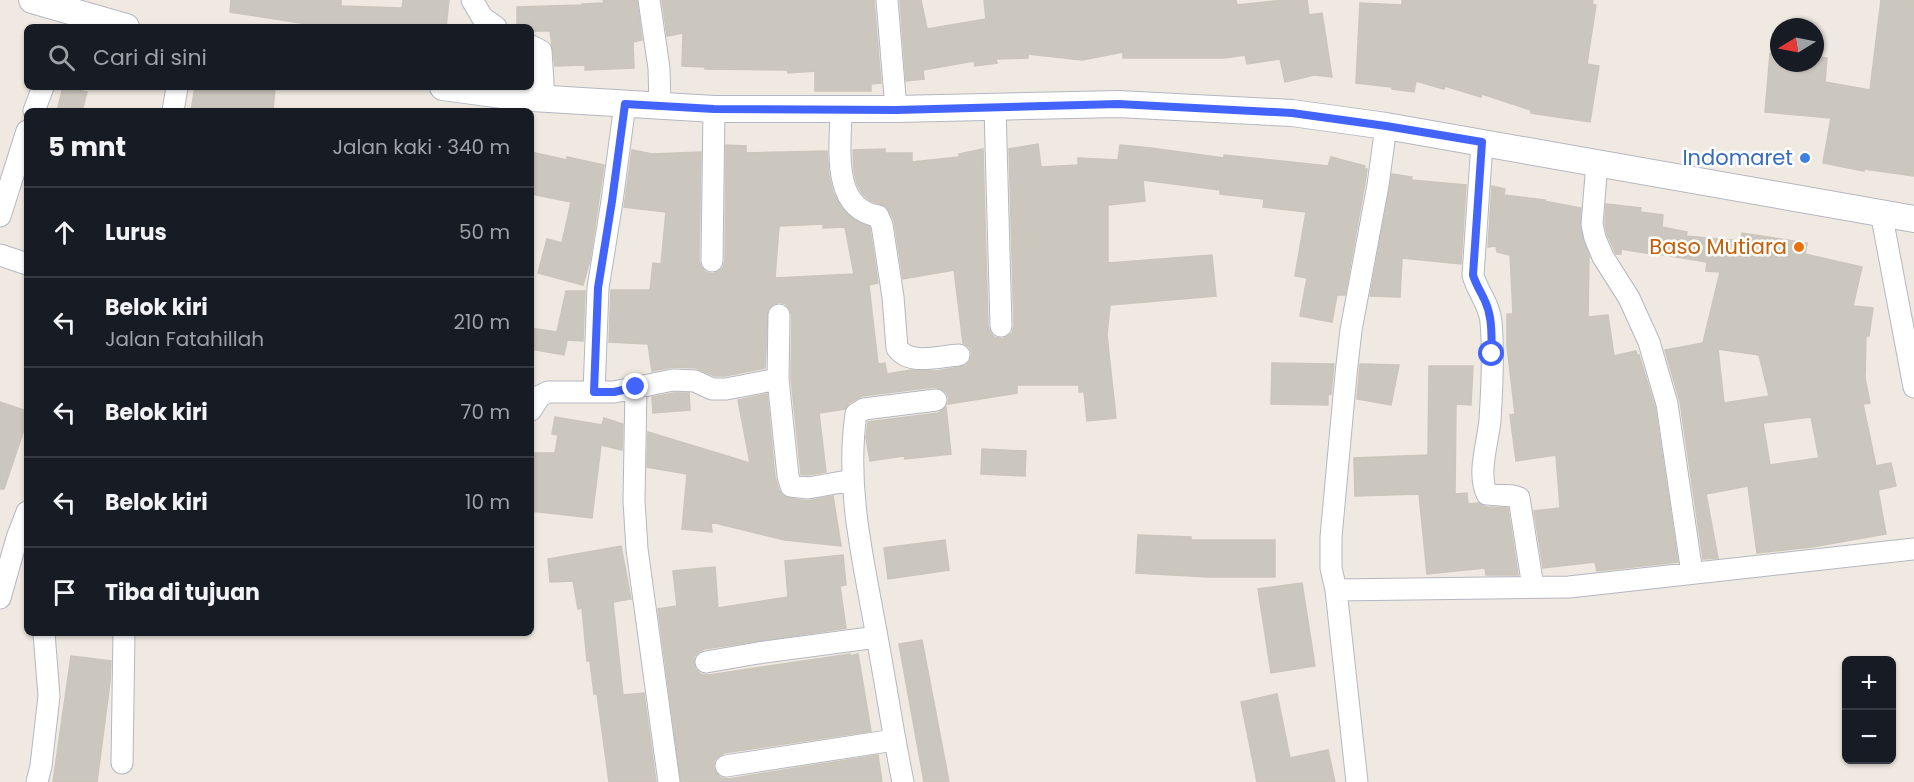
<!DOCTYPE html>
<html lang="id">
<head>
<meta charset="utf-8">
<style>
  body { margin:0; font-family:Poppins,sans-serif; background:#242831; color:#f1f3f6 }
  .controls { position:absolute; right:18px; bottom:18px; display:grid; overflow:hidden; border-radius:9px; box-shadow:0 2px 4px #0004 }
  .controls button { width:54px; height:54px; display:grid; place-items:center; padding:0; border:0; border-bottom:2px solid #363941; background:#171b24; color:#f1f3f6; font:30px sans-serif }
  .compass { position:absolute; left:1770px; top:18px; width:54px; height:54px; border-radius:50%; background:#171b24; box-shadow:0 2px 4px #0004; rotate:260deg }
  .stop { position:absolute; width:18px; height:18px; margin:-14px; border:4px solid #4264fb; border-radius:50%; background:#fff }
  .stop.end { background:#4264fb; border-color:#fff; box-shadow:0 2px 6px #0008 }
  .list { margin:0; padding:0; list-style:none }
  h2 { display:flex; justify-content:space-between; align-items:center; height:78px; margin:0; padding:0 24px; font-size:26px }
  h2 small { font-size:20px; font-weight:400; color:#9ea1a6 }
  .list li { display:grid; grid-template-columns:39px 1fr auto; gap:18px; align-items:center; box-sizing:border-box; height:90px; padding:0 24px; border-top:2px solid #363941 }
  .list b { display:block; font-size:22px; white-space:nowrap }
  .list p { margin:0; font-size:20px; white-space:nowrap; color:#9ea1a6 }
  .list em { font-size:20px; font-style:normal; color:#9ea1a6 }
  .icon { flex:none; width:33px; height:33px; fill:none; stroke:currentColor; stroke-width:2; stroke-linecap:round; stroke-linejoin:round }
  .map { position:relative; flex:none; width:1914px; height:782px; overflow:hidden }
  .search { position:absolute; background:#171b24; box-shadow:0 2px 4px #0004; left:24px; top:24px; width:510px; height:66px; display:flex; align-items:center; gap:15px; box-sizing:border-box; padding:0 21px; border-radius:9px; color:#9ea1a6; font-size:22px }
  .panel { position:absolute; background:#171b24; box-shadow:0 2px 4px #0004; left:24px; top:108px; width:510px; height:528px; border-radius:9px }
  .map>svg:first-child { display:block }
  .building { fill:#cbc7bf; stroke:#cbc5ba; stroke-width:1.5; fill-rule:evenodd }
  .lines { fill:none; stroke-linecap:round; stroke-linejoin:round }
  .minor-casing { stroke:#b4b7c1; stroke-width:23 }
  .tertiary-casing { stroke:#b4b7c1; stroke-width:28 }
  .minor { stroke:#fff; stroke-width:21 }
  .tertiary { stroke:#fff; stroke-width:26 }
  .route { stroke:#4264fb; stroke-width:8 }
  .shop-dot { fill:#3f7fe0; stroke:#fff; stroke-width:2 }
  .food-dot { fill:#e8710a; stroke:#fff; stroke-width:2 }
  .labels { text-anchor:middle; stroke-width:5; stroke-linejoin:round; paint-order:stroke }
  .shop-label { font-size:21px; fill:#366cbe; stroke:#fff; text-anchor:end }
  .food-label { font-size:21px; fill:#c56008; stroke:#fff; text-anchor:end }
</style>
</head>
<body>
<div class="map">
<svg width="1914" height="782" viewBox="0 0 1914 782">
  <rect width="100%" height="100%" fill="#efe9e1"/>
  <path class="building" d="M231 0H341V6L402 8 403 0H449L446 27H306L307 24 230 12Z
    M603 0H637L642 40 633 42 634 68 585 70V65L555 66 550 31H531V27H517V7L582 5V4L604 3Z
    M662 0H874L881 83 871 84V91H815V71L788 73 787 70 705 69V67L682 66 683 33 667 36Z
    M900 0H921L927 29 986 19 984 0H1236L1237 5 1285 0H1307L1309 15 1322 13 1332 77 1314 75 1285 82 1280 59 1247 64 1245 55 1225 58H1123V52L1082 60 1028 54V58L996 59 997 63 975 66 974 61 923 70 924 79 906 81Z
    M1402 0H1593L1592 4 1596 5 1587 64 1599 66 1590 122 1531 113V110L1482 94 1481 97 1445 86 1444 89 1416 81 1414 92 1392 89V87L1356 83 1360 3 1402 5Z
    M1881 0H1914V176L1864 169V171L1823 163 1831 118 1765 112 1770 53 1779 54V63H1815V57L1827 58 1825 82 1870 90Z
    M63 87 87 92 82 111H57Z
    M195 87H275L273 111H191Z
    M1038 144 1041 167 1078 165V158L1118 160 1120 145 1151 148 1224 158V155L1328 166 1331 157 1365 166 1364 169H1367L1365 183 1345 295H1337L1332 322 1300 316 1307 278 1295 276 1306 212 1263 207 1264 199 1220 194V190L1143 180 1145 201 1108 205V263L1212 255 1216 296 1110 305 1107 335 1116 418 1087 421 1084 392H1079V385H1017V393L948 404 949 398 946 392 941 389 935 387 862 396 849 403 845 409 819 413 826 472 808 475 801 474 791 378 792 315 790 309 786 304 780 302 773 304 768 309 765 368 725 376H715L696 368 673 367 652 371 648 344 609 342 611 290H650L653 263 661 264 666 212 624 207 632 150 652 154 701 152 699 261 701 267 705 272 712 274 718 272 723 268 725 261 726 145 746 146V153L827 151 829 176 833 192 841 207 854 220 869 226 870 229 878 283 869 285 878 364 885 363 887 374 911 370 936 371 966 366 970 361 972 353 969 347 963 343 954 270 903 279 894 220 886 206 869 200 862 193 857 184 854 171 853 150 885 149V153H912V162L959 157V154L983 149 988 326 990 332 994 337 1002 339 1007 337 1012 333 1014 326 1009 149ZM823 224V228L845 227 854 274 775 278 779 226Z
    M531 152 567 160V157L604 165 590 260 583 285 538 273 547 239 562 243 571 202 531 194Z
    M1392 174 1412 177 1411 180 1466 185 1461 264 1402 258 1400 297 1370 296Z
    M1492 186 1505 189 1504 195 1545 200 1544 201 1581 208 1580 227 1589 256 1588 317 1608 315 1614 356 1636 351 1637 355H1639L1655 407 1678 562 1597 571 1595 562 1543 568 1534 511 1560 508 1556 455 1516 461 1510 415 1515 414 1507 346V314H1513L1510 255 1497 252 1496 246 1488 247Z
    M1606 204 1641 208 1640 212 1663 215 1662 227 1687 232 1686 236 1741 241 1742 233 1807 243 1805 254 1862 267 1853 306 1873 308 1869 336H1866L1865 378 1870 403 1863 404 1876 466 1891 463 1896 486 1878 490 1886 534 1812 547 1757 553 1748 486 1706 494 1718 558 1703 559 1680 402 1665 350 1703 343 1720 272 1706 271 1707 262 1658 254 1657 255 1621 249V254H1616L1607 234 1605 223ZM1718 349 1759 355 1769 396 1724 403ZM1811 417 1819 458 1770 465 1763 423Z
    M566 291H585L583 341 567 340 564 355 531 349V328L557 332Z
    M1272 363 1334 364 1331 394 1328 393V405L1271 404Z
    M1360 364 1399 365 1391 405 1357 399Z
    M1429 366H1473L1471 405 1456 404 1455 494 1467 493 1468 504 1478 503 1486 507 1508 508 1518 575H1486L1485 568 1427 574 1419 494 1355 496 1354 458 1428 455Z
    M674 393H689L690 410 653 413 652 397Z
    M767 394 775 477 779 490 782 495 789 498 807 501 833 496 841 546 785 540 711 522 712 532 682 529 687 474 647 467 648 432 750 463 738 400Z
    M0 402 27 411V421L4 489H0Z
    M946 407 951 454 905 459 904 456 870 461 866 438 868 422 938 413Z
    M555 417 602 425 604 418 623 424 622 450 601 445 592 518 531 511V453H555L558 435 552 434Z
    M982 449 1026 451 1025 476 981 474Z
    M1138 535 1191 537V540H1275V577H1209L1136 573Z
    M945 540 949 570 888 579 884 548Z
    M621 546 631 599 613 602 623 695 644 693 656 782H609L597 694H594L590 661H587L582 608 578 609 573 581 550 582 548 559Z
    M843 555 846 585 840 586 846 628 704 649 698 652 694 657V665L696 670 701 674 708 675 850 654V656L858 654 871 731 724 753 719 756 714 761V769L716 773 721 778 728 779 878 755 882 782H681L658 609 677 606 673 571 715 567 718 608 788 597 785 561Z
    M1302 583 1315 666 1271 673 1258 589Z
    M922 640 945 761 949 782H924L911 710 899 644Z
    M71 656 111 661 110 682 97 782H53Z
    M1277 694 1290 758 1328 750 1335 782H1257L1241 702Z"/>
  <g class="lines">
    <g class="minor-casing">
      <path id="minor" d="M472 0 482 17 496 27
        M649 0 659 68 660 106
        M887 0 896 109
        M531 46 541 51 544 99
        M995 107 1001 326
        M841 109C841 144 830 209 878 216L882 225 893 297 897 348C910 366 940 356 959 355
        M34 111 43 87
        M173 111 177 87
        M1482 143 1473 275C1477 291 1490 305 1491 322 1494 354 1492 389 1490 420 1488 443 1477 473 1487 494L1513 496 1519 498 1533 587
        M1597 163 1592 224 1595 238 1603 257 1629 298 1649 342 1667 404 1692 573
        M1881 212 1914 387
        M0 216 27 131
        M0 255 27 264
        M712 261 714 109
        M779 315 778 379 788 476 791 486 808 488 853 480
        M636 387 634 501 637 549 669 782
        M594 392 598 288 612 201 625 104
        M531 410 540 396 548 392H614L673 380 695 381 712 389H726L778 379
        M1336 590 1331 568V537L1346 374 1351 330 1378 185 1386 126
        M0 598 17 538 27 512
        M706 662 758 653 877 637
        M122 763 124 633
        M726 766 894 740
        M37 782 41 766 49 696 44 633
        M903 782C893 734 886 685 877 637 864 563 845 489 856 414L864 409 936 400
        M1357 782 1336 590 1569 587 1914 549"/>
    </g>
    <g class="tertiary-casing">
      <path id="tertiary" d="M32 0 126 27
        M443 87 516 97 714 109H896L1118 104 1292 113 1386 126 1914 219"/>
    </g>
    <use href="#minor" class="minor"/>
    <use href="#tertiary" class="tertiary"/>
  </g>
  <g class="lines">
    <path class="route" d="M636 387 614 392H594L598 288 612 201 625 104 714 109 896 110 1118 104 1292 113 1386 126 1482 142 1473 275C1476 285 1481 292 1485 301 1493 318 1491 336 1492 354"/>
  </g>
  <circle class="shop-dot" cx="1805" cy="158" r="6"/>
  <circle class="food-dot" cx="1799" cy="247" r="6"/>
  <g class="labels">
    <g class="shop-label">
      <text x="1793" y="165">Indomaret</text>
    </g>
    <g class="food-label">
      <text x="1787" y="254">Baso Mutiara</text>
    </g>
  </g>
</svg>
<div class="controls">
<button>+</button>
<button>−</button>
</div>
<svg class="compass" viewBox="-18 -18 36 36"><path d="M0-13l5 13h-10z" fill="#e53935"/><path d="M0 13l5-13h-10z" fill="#9ea1a6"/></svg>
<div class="stop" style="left:1492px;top:354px"></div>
<div class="stop end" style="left:636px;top:387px"></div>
<div class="search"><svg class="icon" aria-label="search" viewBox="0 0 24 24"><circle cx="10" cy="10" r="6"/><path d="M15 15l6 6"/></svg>Cari di sini</div>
<section class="panel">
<h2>5 mnt<small>Jalan kaki · 340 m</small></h2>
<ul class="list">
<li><svg class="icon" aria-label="ahead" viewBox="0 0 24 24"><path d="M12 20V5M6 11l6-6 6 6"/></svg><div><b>Lurus</b></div><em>50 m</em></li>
<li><svg class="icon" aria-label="left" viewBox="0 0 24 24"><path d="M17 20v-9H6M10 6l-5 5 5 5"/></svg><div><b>Belok kiri</b><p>Jalan Fatahillah</p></div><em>210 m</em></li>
<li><svg class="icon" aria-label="left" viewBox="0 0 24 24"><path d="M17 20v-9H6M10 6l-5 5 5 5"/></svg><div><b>Belok kiri</b></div><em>70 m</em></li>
<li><svg class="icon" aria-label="left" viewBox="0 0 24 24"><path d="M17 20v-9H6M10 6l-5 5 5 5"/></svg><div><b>Belok kiri</b></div><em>10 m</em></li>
<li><svg class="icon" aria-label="arrive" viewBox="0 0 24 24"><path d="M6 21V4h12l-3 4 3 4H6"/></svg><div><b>Tiba di tujuan</b></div></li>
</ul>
</section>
</div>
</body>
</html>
